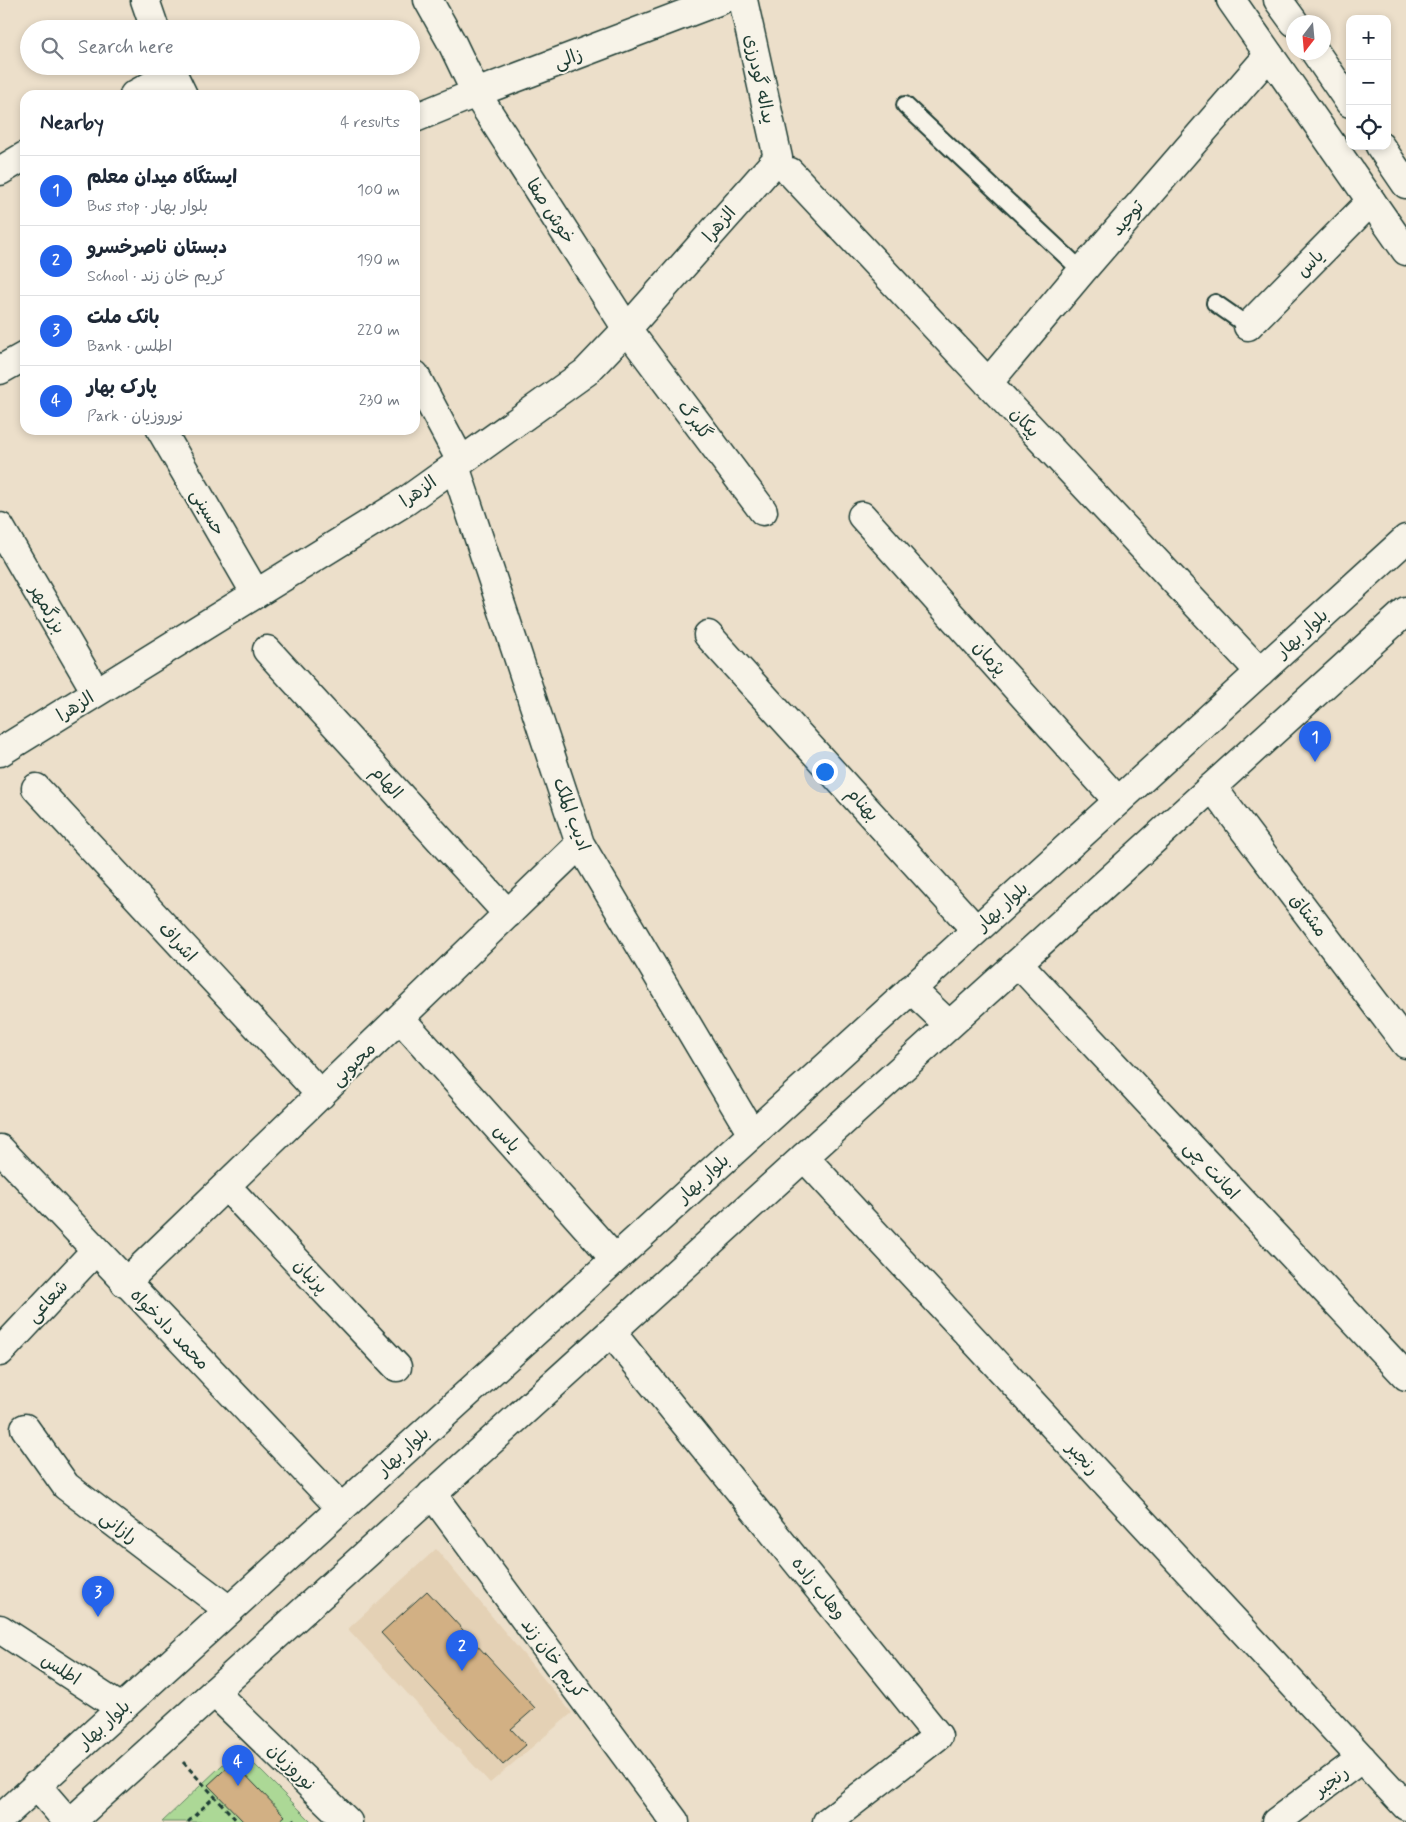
<!DOCTYPE html>
<html lang="en">
<head>
<meta charset="utf-8">
<style>
  body { margin:0; font-family:Mynerve,"Playpen Sans Arabic",sans-serif; background:#f2f2f3; color:#1f2937 }
  .controls { position:absolute; right:15px; top:15px; display:grid; overflow:hidden; border-radius:10px; box-shadow:0 2px 8px #0003 }
  .controls button { width:45px; height:45px; display:grid; place-items:center; padding:0; border:0; border-bottom:1px solid #e0e1e3; background:#fff; color:#1f2937; font:25px sans-serif }
  .compass { position:absolute; left:1286px; top:15px; width:45px; height:45px; border-radius:50%; background:#fff; box-shadow:0 2px 8px #0003; rotate:196deg }
  .you { position:absolute; left:824px; top:771px; width:18px; height:18px; margin:-12px; border:4px solid #fff; border-radius:50%; background:#1a73e8; box-shadow:0 0 0 8px #1a73e833 }
  .badge { display:grid; place-items:center; width:32px; height:32px; border-radius:50%; background:#2563eb; color:#fff; font-size:16px; font-weight:700 }
  .pin { position:absolute; translate:-50% -41px; filter:drop-shadow(0 1px 2px #0008) }
  .pin::after { content:''; position:absolute; top:26px; width:18px; height:15px; background:inherit; clip-path:polygon(0 0,100% 0,50% 100%) }
  .list { margin:0; padding:0; list-style:none }
  h2 { display:flex; justify-content:space-between; align-items:center; height:65px; margin:0; padding:0 20px; font-size:21px }
  h2 small { font-size:16px; font-weight:400; color:#747a83 }
  .list li { display:grid; grid-template-columns:32px 1fr auto; gap:15px; align-items:center; box-sizing:border-box; height:70px; padding:0 20px; border-top:1px solid #e0e1e3 }
  .list b { display:block; font-size:19px; white-space:nowrap }
  .list p { margin:0; font-size:16px; white-space:nowrap; color:#747a83 }
  .list em { font-size:16px; font-style:normal; color:#747a83 }
  .icon { flex:none; width:28px; height:28px; fill:none; stroke:currentColor; stroke-width:2; stroke-linecap:round; stroke-linejoin:round }
  .map { position:relative; flex:none; width:1406px; height:1822px; overflow:hidden }
  .search { position:absolute; background:#fff; box-shadow:0 2px 8px #0003; left:20px; top:20px; width:400px; height:55px; display:flex; align-items:center; gap:12px; box-sizing:border-box; padding:0 18px; border-radius:28px; color:#747a83; font-size:19px }
  .panel { position:absolute; background:#fff; box-shadow:0 2px 8px #0003; left:20px; top:90px; width:400px; height:345px; border-radius:15px }
  .map>svg:first-child { display:block }
  .built { fill:#e4d1b5 }
  .green { fill:#acd896; stroke:#668a65 }
  .building { fill:#d2b084; stroke:#1f3d34 }
  .lines { fill:none; stroke-linecap:round; stroke-linejoin:round }
  .service-casing { stroke:#1f3d34; stroke-width:20 }
  .minor-casing { stroke:#1f3d34; stroke-width:31 }
  .tertiary-casing { stroke:#1f3d34; stroke-width:31 }
  .secondary-casing { stroke:#1f3d34; stroke-width:31 }
  .path { stroke:#1f3d34; stroke-width:3; stroke-dasharray:5 4; stroke-linecap:butt }
  .service { stroke:#f7f3e8; stroke-width:16 }
  .minor { stroke:#f7f3e8; stroke-width:28 }
  .tertiary { stroke:#f7f3e8; stroke-width:28 }
  .secondary { stroke:#f7f3e8; stroke-width:28 }
  .labels { text-anchor:middle; stroke-width:4; stroke-linejoin:round; paint-order:stroke }
  .street-label { font-size:18px; fill:#1f3d34; stroke:#f7f3e8 }
</style>
</head>
<body>
<div class="map">
<svg width="1406" height="1822" viewBox="0 0 1406 1822">
  <rect width="100%" height="100%" fill="#ecdfca"/>
  <filter id="ink" filterUnits="userSpaceOnUse"><feTurbulence type="fractalNoise" baseFrequency=".02" numOctaves="2"/><feDisplacementMap in="SourceGraphic" scale="10" xChannelSelector="R" yChannelSelector="G"/><feConvolveMatrix kernelMatrix="1 2 1 2 8 2 1 2 1" color-interpolation-filters="sRGB"/></filter>
  <g filter="url(#ink)">
    <path class="built" d="M436 1549 572 1713 490 1783 348 1629Z"/>
    <path class="green" d="M239 1749 312 1822H162Z"/>
    <path class="building" d="M427 1591 535 1708 511 1729 526 1745 503 1765 381 1633Z
      M233 1762 285 1816 278 1822H244L208 1785Z"/>
    <g class="lines">
      <g class="service-casing">
        <path id="service" d="M905 105 1082 271
          M1215 303 1248 326"/>
      </g>
      <g class="minor-casing">
        <path id="minor" d="M145 0 155 29
          M428 0 452 43 476 93 627 329 763 511
          M169 66 183 95
          M134 95 172 74
          M415 118 476 93 721 0
          M0 171 25 156
          M790 172 1260 672
          M1248 326 1371 201
          M0 370 25 356
          M415 375 461 461
          M988 383 1082 271 1269 55
          M161 430 256 594
          M455 466 580 844 752 1134
          M862 516 1118 801
          M0 527 96 692
          M708 635 976 930
          M267 650 508 914
          M0 752 406 501 586 372 627 329 778 158 743 0
          M1212 787 1406 1044
          M36 788 321 1095
          M1018 963 1406 1376
          M400 1018 614 1258
          M804 1157 1406 1806
          M226 1186 397 1367
          M125 1283 580 844
          M611 1332 938 1736 827 1822
          M0 1352 95 1251
          M25 1428 66 1486 229 1610
          M432 1494 675 1822
          M0 1629 121 1708
          M214 1692 348 1822
          M1276 1822 1362 1758"/>
      </g>
      <g class="tertiary-casing">
        <path id="tertiary" d="M0 1149 341 1508"/>
      </g>
      <g class="secondary-casing">
        <path id="secondary" d="M1231 0 1406 251
          M1278 0 1294 22
          M1315 52 1350 103
          M1380 146 1406 184
          M911 989 949 1025
          M36 1785 68 1822
          M0 1819 1406 539
          M71 1822 1406 611"/>
      </g>
      <path class="path" d="M183 1762 238 1822
        M188 1822 214 1797
        M291 1822 295 1819 297 1822"/>
      <use href="#service" class="service"/>
      <use href="#minor" class="minor"/>
      <use href="#tertiary" class="tertiary"/>
      <use href="#secondary" class="secondary"/>
    </g>
  </g>
  <g class="labels">
    <g class="street-label">
      <text transform="translate(568 58) rotate(-21)" y="6">زالی</text>
      <text transform="translate(760 79) rotate(78)" y="6">یداله گودرزی</text>
      <text transform="translate(551 211) rotate(57)" y="6">خوش صفا</text>
      <text transform="translate(1127 218) rotate(-49)" y="6">توحید</text>
      <text transform="translate(719 224) rotate(-49)" y="6">الزهرا</text>
      <text transform="translate(1310 263) rotate(-45)" y="6">یاس</text>
      <text transform="translate(695 420) rotate(53)" y="6">گلبرگ</text>
      <text transform="translate(1025 422) rotate(47)" y="6">پیکان</text>
      <text transform="translate(418 491) rotate(-35)" y="6">الزهرا</text>
      <text transform="translate(208 512) rotate(60)" y="6">حسینی</text>
      <text transform="translate(48 609) rotate(60)" y="6">بزرگمهر</text>
      <text transform="translate(1302 633) rotate(-42)" y="6">بلوار بهار</text>
      <text transform="translate(990 658) rotate(48)" y="6">پژمان</text>
      <text transform="translate(75 706) rotate(-32)" y="6">الزهرا</text>
      <text transform="translate(387 782) rotate(48)" y="6">الهام</text>
      <text transform="translate(863 804) rotate(48)" y="6">بهنام</text>
      <text transform="translate(572 814) rotate(70)" y="6">ادیب الملک</text>
      <text transform="translate(1002 906) rotate(-42)" y="6">بلوار بهار</text>
      <text transform="translate(1309 915) rotate(53)" y="6">مشتاق</text>
      <text transform="translate(178 942) rotate(47)" y="6">اشراف</text>
      <text transform="translate(353 1064) rotate(-44)" y="6">محبوبی</text>
      <text transform="translate(507 1138) rotate(48)" y="6">یاس</text>
      <text transform="translate(1212 1170) rotate(47)" y="6">امانت چی</text>
      <text transform="translate(703 1178) rotate(-42)" y="6">بلوار بهار</text>
      <text transform="translate(311 1276) rotate(46)" y="6">پرنیان</text>
      <text transform="translate(47 1301) rotate(-47)" y="6">شعاعی</text>
      <text transform="translate(170 1329) rotate(46)" y="6">محمد دادخواه</text>
      <text transform="translate(403 1451) rotate(-42)" y="6">بلوار بهار</text>
      <text transform="translate(1083 1458) rotate(47)" y="6">رنجبر</text>
      <text transform="translate(119 1527) rotate(37)" y="6">رازانی</text>
      <text transform="translate(819 1588) rotate(51)" y="6">وهاب زاده</text>
      <text transform="translate(554 1658) rotate(53)" y="6">کریم خان زند</text>
      <text transform="translate(61 1669) rotate(33)" y="6">اطلس</text>
      <text transform="translate(104 1724) rotate(-42)" y="6">بلوار بهار</text>
      <text transform="translate(292 1767) rotate(44)" y="6">نوروزیان</text>
      <text transform="translate(1331 1781) rotate(-37)" y="6">رنجبر</text>
    </g>
  </g>
</svg>
<div class="controls">
<button>+</button>
<button>−</button>
<button><svg class="icon" aria-label="locate" viewBox="0 0 24 24"><circle cx="12" cy="12" r="6"/><path d="M12 2v4M12 18v4M2 12h4M18 12h4"/></svg></button>
</div>
<svg class="compass" viewBox="-18 -18 36 36"><path d="M0-13l5 13h-10z" fill="#e53935"/><path d="M0 13l5-13h-10z" fill="#747a83"/></svg>
<div class="you"></div>
<div class="pin badge" style="left:1315px;top:762px">1</div>
<div class="pin badge" style="left:462px;top:1671px">2</div>
<div class="pin badge" style="left:98px;top:1617px">3</div>
<div class="pin badge" style="left:238px;top:1786px">4</div>
<div class="search"><svg class="icon" aria-label="search" viewBox="0 0 24 24"><circle cx="10" cy="10" r="6"/><path d="M15 15l6 6"/></svg>Search here</div>
<section class="panel">
<h2>Nearby<small>4 results</small></h2>
<ul class="list">
<li><span class="badge">1</span><div><b>ایستگاه میدان معلم</b><p>Bus stop · بلوار بهار</p></div><em>100 m</em></li>
<li><span class="badge">2</span><div><b>دبستان ناصرخسرو</b><p>School · کریم خان زند</p></div><em>190 m</em></li>
<li><span class="badge">3</span><div><b>بانک ملت</b><p>Bank · اطلس</p></div><em>220 m</em></li>
<li><span class="badge">4</span><div><b>پارک بهار</b><p>Park · نوروزیان</p></div><em>230 m</em></li>
</ul>
</section>
</div>
</body>
</html>
